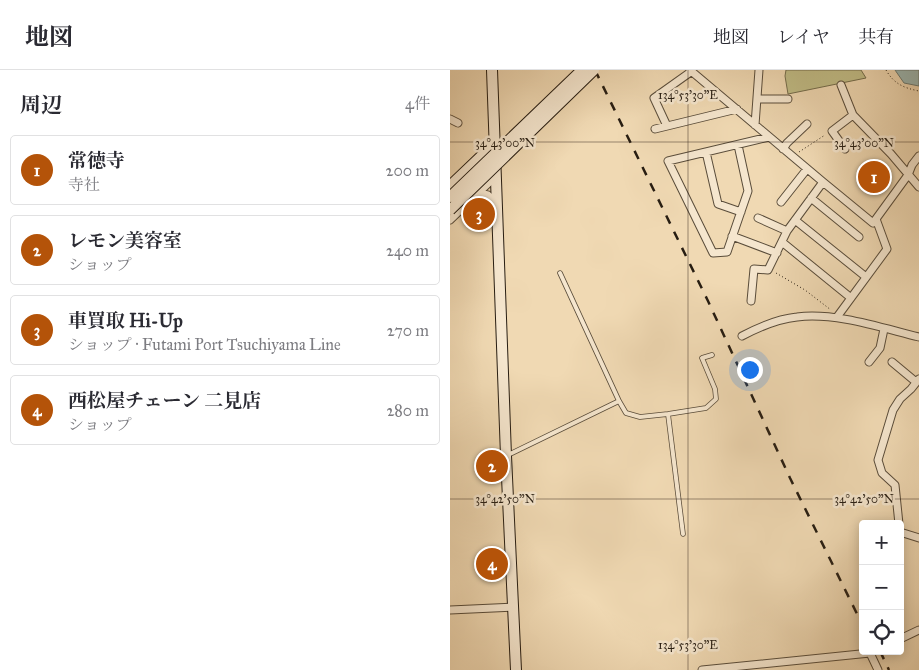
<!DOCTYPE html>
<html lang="ja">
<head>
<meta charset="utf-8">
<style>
  body { margin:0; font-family:"IM FELL Great Primer","Noto Serif JP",serif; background:#f7f7f7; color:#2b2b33 }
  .controls { position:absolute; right:15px; bottom:15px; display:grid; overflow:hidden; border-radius:5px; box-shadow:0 2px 12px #0003 }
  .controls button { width:45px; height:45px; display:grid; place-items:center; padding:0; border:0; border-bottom:1px solid #e1e1e2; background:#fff; color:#2b2b33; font:25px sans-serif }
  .you { position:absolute; left:299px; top:299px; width:18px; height:18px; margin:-12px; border:4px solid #fff; border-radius:50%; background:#1a73e8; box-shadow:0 0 0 8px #1a73e833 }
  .badge { display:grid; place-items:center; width:32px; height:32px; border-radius:50%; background:#b45309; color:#fff; font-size:16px; font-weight:700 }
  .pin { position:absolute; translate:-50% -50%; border:2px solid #fff; box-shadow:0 1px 5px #0006 }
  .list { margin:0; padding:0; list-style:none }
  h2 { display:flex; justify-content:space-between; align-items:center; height:65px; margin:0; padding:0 20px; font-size:21px }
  h2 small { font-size:16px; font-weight:400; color:#7c7c81 }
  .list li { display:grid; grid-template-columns:32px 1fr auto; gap:15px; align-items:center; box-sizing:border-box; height:70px; margin:0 10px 10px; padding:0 10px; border:1px solid #e1e1e2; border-radius:5px }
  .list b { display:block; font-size:19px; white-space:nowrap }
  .list p { margin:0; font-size:16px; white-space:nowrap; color:#7c7c81 }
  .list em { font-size:16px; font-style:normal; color:#7c7c81 }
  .icon { flex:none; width:28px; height:28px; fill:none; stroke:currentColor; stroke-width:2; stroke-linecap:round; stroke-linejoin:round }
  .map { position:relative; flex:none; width:469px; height:600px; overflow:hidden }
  header { display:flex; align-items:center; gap:30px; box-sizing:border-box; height:70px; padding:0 25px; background:#fff; border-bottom:1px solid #e1e1e2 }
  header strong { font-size:24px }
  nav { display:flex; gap:28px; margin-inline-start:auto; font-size:18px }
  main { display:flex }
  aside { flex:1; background:#fff }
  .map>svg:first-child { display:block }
  .green { fill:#c1bd87; stroke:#746d4c }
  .water { fill:#9cb9b5; stroke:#6d7b74 }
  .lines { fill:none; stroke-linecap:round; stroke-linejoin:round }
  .lane-casing { stroke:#594c3a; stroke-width:5.5 }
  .street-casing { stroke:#594c3a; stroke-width:9 }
  .secondary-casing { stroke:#271d12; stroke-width:12 }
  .path { stroke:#271d12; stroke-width:1; stroke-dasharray:1 2.5; stroke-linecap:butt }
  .lane { stroke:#f5e6ce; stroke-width:4 }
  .street { stroke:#f5e6ce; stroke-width:7 }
  .secondary { stroke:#f5e6ce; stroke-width:10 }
  .rail { stroke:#271d12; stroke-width:2.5; stroke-dasharray:9 9; stroke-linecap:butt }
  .secondary-bridge-casing { stroke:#271d12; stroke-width:12; stroke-linecap:butt }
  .secondary-bridge { stroke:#f5e6ce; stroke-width:10 }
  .ticks { fill:none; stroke:#271d12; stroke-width:1; stroke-opacity:0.45 }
  .ticks-label { font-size:12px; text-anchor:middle; fill:#271d12; stroke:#f5e6ce; stroke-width:5; stroke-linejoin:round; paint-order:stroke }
</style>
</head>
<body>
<header>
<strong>地図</strong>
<nav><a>地図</a><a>レイヤ</a><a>共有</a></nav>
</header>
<main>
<aside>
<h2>周辺<small>4件</small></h2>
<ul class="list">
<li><span class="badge">1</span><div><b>常徳寺</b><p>寺社</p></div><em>200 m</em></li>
<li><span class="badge">2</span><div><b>レモン美容室</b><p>ショップ</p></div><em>240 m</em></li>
<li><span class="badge">3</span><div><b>車買取 Hi-Up</b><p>ショップ · Futami Port Tsuchiyama Line</p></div><em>270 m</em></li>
<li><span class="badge">4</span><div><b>西松屋チェーン 二見店</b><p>ショップ</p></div><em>280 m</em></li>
</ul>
</aside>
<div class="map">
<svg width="469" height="600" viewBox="0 0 469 600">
  <rect width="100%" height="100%" fill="#f0d9b3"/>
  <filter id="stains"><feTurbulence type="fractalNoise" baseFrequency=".004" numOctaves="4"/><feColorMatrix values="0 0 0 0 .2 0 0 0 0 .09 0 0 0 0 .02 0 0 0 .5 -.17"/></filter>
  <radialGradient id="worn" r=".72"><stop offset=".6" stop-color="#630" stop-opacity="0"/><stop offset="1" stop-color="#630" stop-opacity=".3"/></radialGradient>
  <path class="green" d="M336 0H411L416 8 338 24 335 6Z"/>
  <path class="water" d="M445 0H469V16L454 13Z"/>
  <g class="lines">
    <g class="lane-casing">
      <path id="lane" d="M110 203 169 331 176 343 190 347 218 344 256 338 266 329 265 319 252 288 262 285
        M218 344 233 464
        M58 385 169 331"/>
    </g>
    <g class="street-casing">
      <path id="street" d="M240 0 373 112 423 153 458 105 462 95 469 86
        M391 15 403 45 441 84 469 117
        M307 29H338
        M0 49 8 53
        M305 55 309 0
        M217 56 204 28 242 1
        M205 59 287 39
        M288 75 298 121 277 182 263 183 218 91 319 67
        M333 79 337 73 357 54
        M395 79 382 61 403 45
        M256 82 268 134 291 142
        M25 122 38 125 47 133
        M361 128 409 167
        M331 132 357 99
        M308 148 337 161
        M0 150 46 106
        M345 150 416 207
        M282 166 327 183
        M332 172 401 228
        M301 231 304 199 318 200 337 161 373 112
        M387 247 437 179 426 149
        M292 266C309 257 327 249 347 247 385 242 432 258 469 267
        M419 292 430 278 434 259
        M442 292 466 312
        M449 454 445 415 432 403 428 390 443 340 450 329 461 319 469 309
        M450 462 469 468
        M0 540 63 537
        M450 569 469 560
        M420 583 428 600
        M252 600 420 583 424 581"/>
    </g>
    <g class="secondary-casing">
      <path id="secondary" d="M42 0 56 386 66 600
        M0 116 45 73"/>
    </g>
    <path class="path" d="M436 0C444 14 454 18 469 21
      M349 82 375 65
      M326 203 355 220 381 240"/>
    <use href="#lane" class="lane"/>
    <use href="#street" class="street"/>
    <use href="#secondary" class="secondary"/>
    <path class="rail" d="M145 0 258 231 340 408 413 556
      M430 581 439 600"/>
    <g class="secondary-bridge-casing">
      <path id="secondary-bridge" d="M0 127 132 0
        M0 140 144 0"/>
    </g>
    <use href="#secondary-bridge" class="secondary-bridge"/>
  </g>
  <path class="ticks" d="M238 0V600M0 72H469M0 429H469"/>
  <g class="ticks-label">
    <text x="238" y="29">134°53'30"E</text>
    <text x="55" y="77">34°43'00"N</text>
    <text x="414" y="77">34°43'00"N</text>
    <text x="55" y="433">34°42'50"N</text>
    <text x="414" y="433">34°42'50"N</text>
    <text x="238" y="579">134°53'30"E</text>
  </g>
  <rect width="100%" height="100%" filter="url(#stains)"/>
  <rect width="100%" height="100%" fill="url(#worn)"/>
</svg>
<div class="controls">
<button>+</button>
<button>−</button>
<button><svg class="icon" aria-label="locate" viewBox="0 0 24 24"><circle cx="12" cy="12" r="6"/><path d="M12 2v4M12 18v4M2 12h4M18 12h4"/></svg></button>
</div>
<div class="you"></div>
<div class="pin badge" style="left:424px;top:107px">1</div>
<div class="pin badge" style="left:42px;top:396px">2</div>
<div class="pin badge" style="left:29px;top:144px">3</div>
<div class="pin badge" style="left:42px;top:494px">4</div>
</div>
</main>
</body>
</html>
